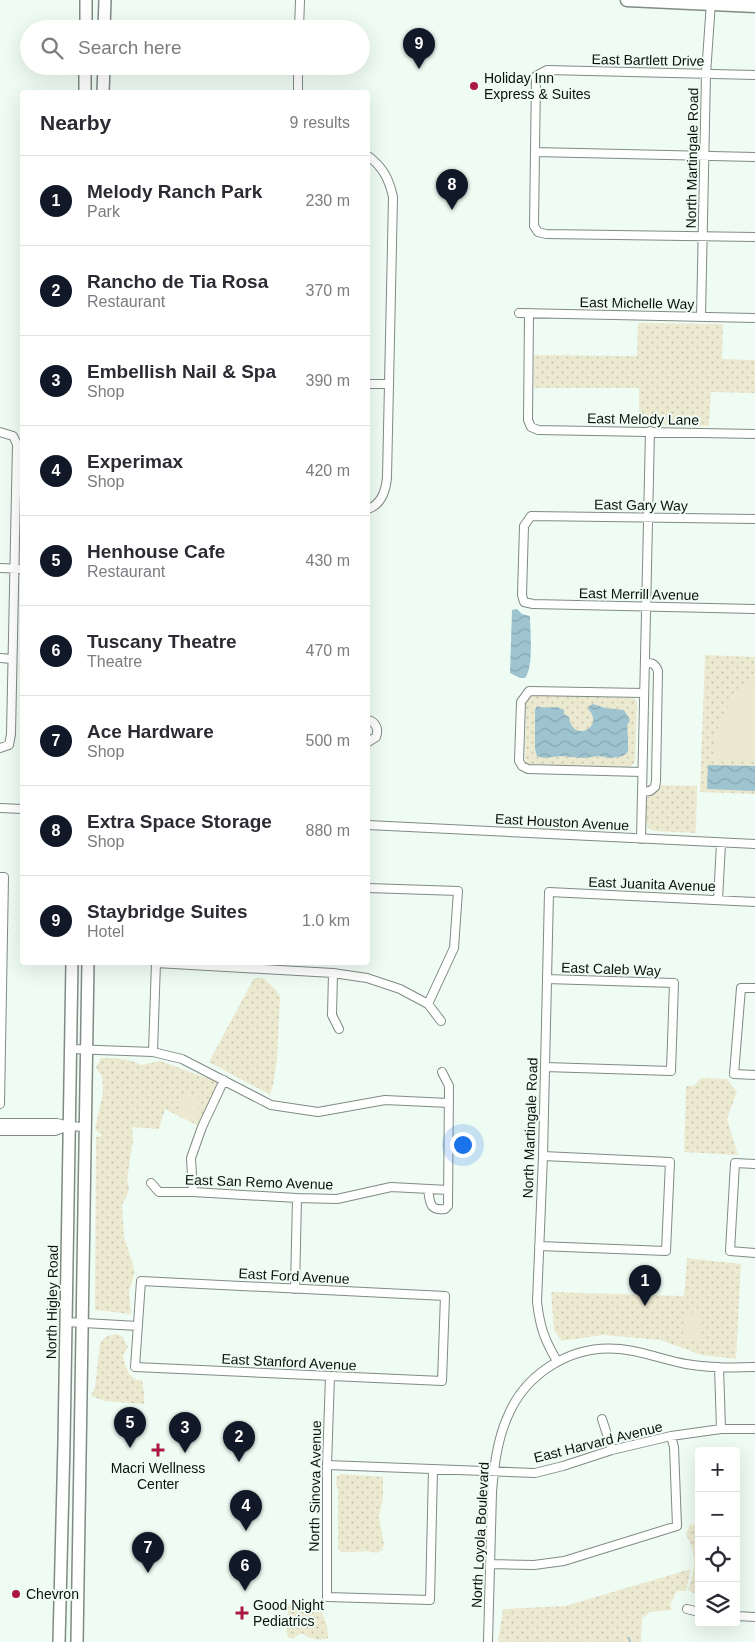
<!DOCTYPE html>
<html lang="en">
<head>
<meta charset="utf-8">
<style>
  body { margin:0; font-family:Arial,sans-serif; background:#f2f2f3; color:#2b2b33 }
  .controls { position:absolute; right:15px; bottom:15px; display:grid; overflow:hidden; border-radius:5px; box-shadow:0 5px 20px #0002 }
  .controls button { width:45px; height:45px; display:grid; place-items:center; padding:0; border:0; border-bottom:1px solid #e1e1e2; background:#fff; color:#2b2b33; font:25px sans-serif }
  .you { position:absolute; left:462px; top:1144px; width:18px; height:18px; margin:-12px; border:4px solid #fff; border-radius:50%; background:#1a73e8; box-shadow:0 0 0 8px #1a73e833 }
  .badge { display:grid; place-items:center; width:32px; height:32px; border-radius:50%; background:#111827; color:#fff; font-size:16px; font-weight:700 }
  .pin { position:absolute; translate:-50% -41px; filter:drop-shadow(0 1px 2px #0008) }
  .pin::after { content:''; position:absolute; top:26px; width:18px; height:15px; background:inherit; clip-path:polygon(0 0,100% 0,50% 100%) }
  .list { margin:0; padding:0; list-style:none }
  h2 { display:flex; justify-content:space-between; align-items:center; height:65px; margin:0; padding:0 20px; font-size:21px }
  h2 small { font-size:16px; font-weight:400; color:#7c7c81 }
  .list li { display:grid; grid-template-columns:32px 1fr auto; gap:15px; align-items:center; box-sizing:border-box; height:90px; padding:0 20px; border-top:1px solid #e1e1e2 }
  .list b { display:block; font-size:19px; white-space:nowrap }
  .list p { margin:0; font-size:16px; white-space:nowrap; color:#7c7c81 }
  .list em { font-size:16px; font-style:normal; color:#7c7c81 }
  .icon { flex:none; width:28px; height:28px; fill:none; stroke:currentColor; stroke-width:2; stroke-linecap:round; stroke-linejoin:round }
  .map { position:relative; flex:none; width:755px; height:1642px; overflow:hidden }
  .search { position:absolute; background:#fff; box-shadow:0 5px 20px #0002; left:20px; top:20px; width:350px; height:55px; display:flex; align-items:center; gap:12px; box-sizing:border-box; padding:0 18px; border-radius:28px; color:#7c7c81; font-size:19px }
  .panel { position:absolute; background:#fff; box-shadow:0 5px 20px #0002; left:20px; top:90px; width:350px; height:875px; border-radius:5px }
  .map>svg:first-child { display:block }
  .grass { fill:url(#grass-dots) }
  .pitch { fill:#ece9d1 }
  .water { fill:url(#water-waves) }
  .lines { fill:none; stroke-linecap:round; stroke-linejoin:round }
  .stream { stroke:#9ec4d0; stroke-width:2 }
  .minor-casing { stroke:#7f8b83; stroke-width:10 }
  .secondary-casing { stroke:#7f8b83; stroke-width:14 }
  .primary-casing { stroke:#7f8b83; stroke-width:15 }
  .minor { stroke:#fff; stroke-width:8 }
  .secondary { stroke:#fff; stroke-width:11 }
  .primary { stroke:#fff; stroke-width:12 }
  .poi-dot { fill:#ac1741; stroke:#effcf4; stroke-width:2 }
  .labels { text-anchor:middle; stroke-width:4; stroke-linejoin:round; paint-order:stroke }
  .street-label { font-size:14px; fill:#0c110e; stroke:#effcf4 }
  .poi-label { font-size:14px; fill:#0c110e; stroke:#effcf4; text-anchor:start }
</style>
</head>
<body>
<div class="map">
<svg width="755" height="1642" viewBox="0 0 755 1642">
  <defs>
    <pattern id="grass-dots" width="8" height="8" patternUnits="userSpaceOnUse" patternTransform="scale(1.25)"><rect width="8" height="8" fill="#ece9d1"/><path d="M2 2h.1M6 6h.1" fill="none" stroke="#c9c7b2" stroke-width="1.8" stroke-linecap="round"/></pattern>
    <pattern id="water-waves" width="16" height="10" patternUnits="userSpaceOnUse" patternTransform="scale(1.25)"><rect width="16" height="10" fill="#9ec4d0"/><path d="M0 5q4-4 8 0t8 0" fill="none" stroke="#87a7b1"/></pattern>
  </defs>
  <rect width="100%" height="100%" fill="#effcf4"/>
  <path class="grass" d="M638 323 723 324 722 359 755 360V393L711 392 709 426 639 425V388H534V355L637 356Z
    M705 655 755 657V794L700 792Z
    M532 695 634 698 637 702 635 762 630 767 528 764 525 759 526 701Z
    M659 785 697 786 696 833 654 831C642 829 643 810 646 800 648 795 655 793 659 785Z
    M254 978H263L276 990 280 997 277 1059 273 1085 270 1095 209 1062Z
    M101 1058C114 1058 130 1058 141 1065L160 1061 218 1082 199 1126 165 1109 159 1129 132 1127 133 1140 127 1180 129 1188 127 1196 122 1205 124 1236 135 1272 129 1291 131 1314 95 1310 96 1137 102 1136 95 1129 103 1092 102 1077 96 1067Z
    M703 1078 727 1079 737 1092 727 1119 738 1155 684 1152 686 1086H694L699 1080Z
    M687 1258 741 1264 736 1359 702 1355 660 1340 603 1335 561 1341 554 1330 551 1292 684 1296Z
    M117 1334 123 1337 128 1347 123 1355C125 1366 127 1373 136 1380H142L144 1392V1404L105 1401 91 1396 95 1387 100 1343C105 1336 109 1335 117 1334Z
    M342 1474 383 1477V1498L379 1516 384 1545 382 1550 377 1553C363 1549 355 1553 341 1552L338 1548V1489L336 1484 337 1476Z
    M699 1524V1596L688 1590C696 1566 697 1557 686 1534L690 1525Z
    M691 1569 686 1591H677L670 1605 672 1610 650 1612 642 1618 641 1642H498L503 1609 565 1606Z
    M286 1605C306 1605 319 1601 326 1622 327 1628 328 1632 328 1638 320 1642 309 1638 301 1633L293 1639 288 1637 286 1631 289 1621Z"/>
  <path class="pitch" d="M755 680V762L713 760C715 726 725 700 755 680Z
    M180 1095H198V1120L179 1118Z
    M684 1312 702 1313 701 1341 683 1340Z"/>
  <path class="water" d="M517 609 522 614 530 616C530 630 534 667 525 678H520L510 673 512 610Z
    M593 704 605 708 624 710 630 720 627 726 628 737V752L623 756 611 758 598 756 584 758 560 756 544 758 537 756 535 749V710L537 706C547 710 555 704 564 710V714L569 717C572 744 606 727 588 709L589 706Z
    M708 765 755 766V791L707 789Z"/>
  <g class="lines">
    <path class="stream" d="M629 1638 630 1642"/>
    <g class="minor-casing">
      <path id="minor" d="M299 29 300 0
        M755 75 547 70 536 76 534 226 538 232 546 234 755 237
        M298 92V66
        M535 152 755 157
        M368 156C383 167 389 179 393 197L387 477C386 490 382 504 368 509
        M519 313 755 318
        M529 313 528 420 531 427 538 430 755 434
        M701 317 706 74 711 2
        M368 384H389
        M0 432 13 436 17 444 11 734 9 745 0 748
        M755 519 531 516 524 526 522 595 524 602 533 604 755 609
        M0 568 22 569
        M0 658 12 659
        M368 720C376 722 379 729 376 737L368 742
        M642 772 528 769 522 766 519 761 521 702 529 691 644 693
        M642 792 650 791 655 787 656 781 658 671C655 663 652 663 645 663
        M0 808 22 809
        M368 825 755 844
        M641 839 650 431
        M0 877H4L0 1104
        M368 888 458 891 454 948 428 1004
        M718 900 721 843
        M156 963 333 973 367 978 400 989 428 1004 441 1021
        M333 973 332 1015 339 1029
        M755 988H741L734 1074 755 1075
        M71 1049 153 1052 182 1059 271 1105 318 1112 385 1100 449 1103
        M153 1052 156 962
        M545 1067 671 1071 674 983 547 979
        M0 1123H57L69 1126 85 1127
        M0 1131H55L69 1126
        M755 1164 735 1163 730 1251 755 1253
        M151 1183 159 1192H193L297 1198 337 1199 391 1187 448 1190
        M428 1189C430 1202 429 1211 445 1209L448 1206 449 1086 442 1072
        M193 1192 191 1158 202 1127 224 1080
        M539 1246 666 1251 670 1162 543 1156
        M141 1281 445 1296 442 1381 135 1367Z
        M295 1289 297 1198
        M66 1322 138 1326
        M557 1361C544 1339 540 1327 537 1302L543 1156 549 892 755 902
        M719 1367 721 1429
        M330 1376 327 1465V1597L430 1600 433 1469
        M602 1419 612 1450
        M327 1465 535 1473 563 1466 612 1450 671 1436 721 1429H755
        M490 1564 534 1565 564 1561 677 1526 674 1447 671 1436
        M687 1609 699 1612
        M736 1616 755 1617
        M488 1642 492 1492C494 1467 497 1441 507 1418 525 1373 572 1344 620 1349 642 1351 664 1360 686 1364 709 1368 732 1368 755 1367"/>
    </g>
    <g class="secondary-casing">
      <path id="secondary" d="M86 29V0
        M104 29 105 0
        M85 92V66
        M103 92 104 66
        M59 1642 64 1443 72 962
        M77 1642 88 962"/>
    </g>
    <g class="primary-casing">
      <path id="primary" d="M627 0 755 6"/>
    </g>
    <use href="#minor" class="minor"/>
    <use href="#secondary" class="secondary"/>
    <use href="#primary" class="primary"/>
  </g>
  <g class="poi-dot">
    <circle cx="474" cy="86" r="5"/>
    <path d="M155.5 1442.5h5v5h5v5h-5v5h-5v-5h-5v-5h5z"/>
    <circle cx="16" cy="1594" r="5"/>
    <path d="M239.5 1605.5h5v5h5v5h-5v5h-5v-5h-5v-5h5z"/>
  </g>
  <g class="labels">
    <g class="street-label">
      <text transform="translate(648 60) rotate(1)" y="5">East Bartlett Drive</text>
      <text transform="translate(692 158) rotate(-89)" y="5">North Martingale Road</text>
      <text transform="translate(637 303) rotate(1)" y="5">East Michelle Way</text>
      <text transform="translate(643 419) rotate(1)" y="5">East Melody Lane</text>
      <text transform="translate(641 505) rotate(1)" y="5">East Gary Way</text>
      <text transform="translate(639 594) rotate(1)" y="5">East Merrill Avenue</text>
      <text transform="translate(562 822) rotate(3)" y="5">East Houston Avenue</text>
      <text transform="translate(652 884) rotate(2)" y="5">East Juanita Avenue</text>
      <text transform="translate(611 969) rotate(2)" y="5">East Caleb Way</text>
      <text transform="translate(530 1128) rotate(-88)" y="5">North Martingale Road</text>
      <text transform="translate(259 1182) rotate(2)" y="5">East San Remo Avenue</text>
      <text transform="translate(294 1276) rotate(3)" y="5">East Ford Avenue</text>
      <text transform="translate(52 1302) rotate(-89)" y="5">North Higley Road</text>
      <text transform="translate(289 1362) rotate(3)" y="5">East Stanford Avenue</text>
      <text transform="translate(598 1442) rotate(-14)" y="5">East Harvard Avenue</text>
      <text transform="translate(315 1486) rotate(-89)" y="5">North Sinova Avenue</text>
      <text transform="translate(480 1535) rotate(-87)" y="5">North Loyola Boulevard</text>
    </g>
    <g class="poi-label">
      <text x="484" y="83">Holiday Inn<tspan x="484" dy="16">Express &amp; Suites</tspan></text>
      <text x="158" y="1473" text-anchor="middle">Macri Wellness<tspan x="158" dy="16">Center</tspan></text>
      <text x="26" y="1599">Chevron</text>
      <text x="253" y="1610">Good Night<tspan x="253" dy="16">Pediatrics</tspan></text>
    </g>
  </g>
</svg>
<div class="controls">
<button>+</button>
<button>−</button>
<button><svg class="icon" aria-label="locate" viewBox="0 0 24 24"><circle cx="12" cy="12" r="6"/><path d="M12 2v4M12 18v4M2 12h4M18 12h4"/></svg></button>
<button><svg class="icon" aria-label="layers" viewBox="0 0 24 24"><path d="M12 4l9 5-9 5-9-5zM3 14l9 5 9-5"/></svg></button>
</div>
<div class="you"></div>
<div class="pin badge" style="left:645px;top:1306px">1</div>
<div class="pin badge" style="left:239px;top:1462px">2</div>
<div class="pin badge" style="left:185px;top:1453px">3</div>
<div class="pin badge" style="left:246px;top:1531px">4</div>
<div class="pin badge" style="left:130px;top:1448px">5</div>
<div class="pin badge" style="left:245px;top:1591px">6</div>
<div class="pin badge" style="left:148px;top:1573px">7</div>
<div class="pin badge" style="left:452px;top:210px">8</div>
<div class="pin badge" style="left:419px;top:69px">9</div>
<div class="search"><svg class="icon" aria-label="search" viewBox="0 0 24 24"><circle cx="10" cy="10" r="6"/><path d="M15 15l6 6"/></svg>Search here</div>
<section class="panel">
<h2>Nearby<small>9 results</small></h2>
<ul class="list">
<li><span class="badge">1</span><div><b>Melody Ranch Park</b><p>Park</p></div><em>230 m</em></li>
<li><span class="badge">2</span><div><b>Rancho de Tia Rosa</b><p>Restaurant</p></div><em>370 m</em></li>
<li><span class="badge">3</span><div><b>Embellish Nail &amp; Spa</b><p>Shop</p></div><em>390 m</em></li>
<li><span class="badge">4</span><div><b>Experimax</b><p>Shop</p></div><em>420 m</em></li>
<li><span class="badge">5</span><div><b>Henhouse Cafe</b><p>Restaurant</p></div><em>430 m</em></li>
<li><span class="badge">6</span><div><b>Tuscany Theatre</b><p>Theatre</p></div><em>470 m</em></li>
<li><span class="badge">7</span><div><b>Ace Hardware</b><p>Shop</p></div><em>500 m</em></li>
<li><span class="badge">8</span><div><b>Extra Space Storage</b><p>Shop</p></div><em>880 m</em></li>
<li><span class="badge">9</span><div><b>Staybridge Suites</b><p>Hotel</p></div><em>1.0 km</em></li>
</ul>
</section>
</div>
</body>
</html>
